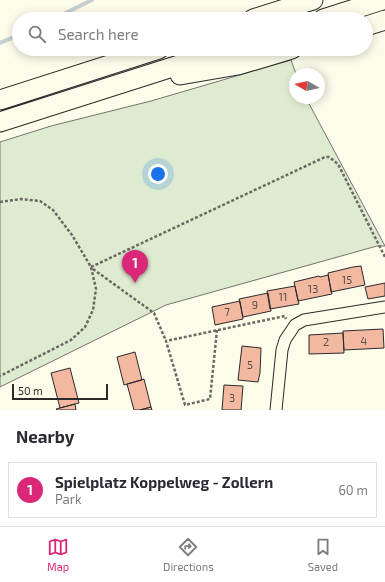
<!DOCTYPE html>
<html lang="en">
<head>
<meta charset="utf-8">
<style>
  body { margin:0; font-family:"Exo 2",sans-serif; background:#f2f2f3; color:#2b2b33 }
  .compass { position:absolute; left:289px; top:68px; width:36px; height:36px; border-radius:50%; background:#fff; box-shadow:0 2px 10px #0003; rotate:279deg }
  .scale { position:absolute; left:12px; bottom:10px; width:96px; box-sizing:border-box; padding-left:4px; border:2px solid #2b2b2b; border-top:0; font-size:11px; line-height:14px; white-space:nowrap; color:#2b2b2b; -webkit-text-stroke:3px #fdfbea; paint-order:stroke }
  .you { position:absolute; left:158px; top:174px; width:14px; height:14px; margin:-10px; border:3px solid #fff; border-radius:50%; background:#1a73e8; box-shadow:0 0 0 6px #1a73e833 }
  .badge { display:grid; place-items:center; width:26px; height:26px; border-radius:50%; background:#db2777; color:#fff; font-size:13px; font-weight:700 }
  .pin { position:absolute; translate:-50% -33px; filter:drop-shadow(0 1px 2px #0008) }
  .pin::after { content:''; position:absolute; top:21px; width:14px; height:12px; background:inherit; clip-path:polygon(0 0,100% 0,50% 100%) }
  .list { margin:0; padding:0; list-style:none }
  h2 { display:flex; justify-content:space-between; align-items:center; height:52px; margin:0; padding:0 16px; font-size:17px }
  h2 small { font-size:13px; font-weight:400; color:#7c7c81 }
  .list li { display:grid; grid-template-columns:26px 1fr auto; gap:12px; align-items:center; box-sizing:border-box; height:56px; margin:0 8px 8px; padding:0 8px; border:1px solid #e1e1e2; border-radius:0px }
  .list b { display:block; font-size:15px; white-space:nowrap }
  .list p { margin:0; font-size:13px; white-space:nowrap; color:#7c7c81 }
  .list em { font-size:13px; font-style:normal; color:#7c7c81 }
  .icon { flex:none; width:22px; height:22px; fill:none; stroke:currentColor; stroke-width:2; stroke-linecap:round; stroke-linejoin:round }
  .map { position:relative; flex:none; width:385px; height:410px; overflow:hidden }
  .search { position:absolute; background:#fff; box-shadow:0 2px 10px #0003; left:12px; right:12px; top:12px; height:44px; display:flex; align-items:center; gap:10px; box-sizing:border-box; padding:0 14px; border-radius:22px; color:#7c7c81; font-size:15px }
  .sheet { height:116px; background:#fff }
  nav { display:flex; justify-content:space-around; align-items:center; box-sizing:border-box; height:56px; border-top:1px solid #e1e1e2; background:#fff; font-size:11px; color:#7c7c81 }
  nav a { display:grid; justify-items:center; gap:2px }
  nav .on { color:#db2777 }
  .map>svg:first-child { display:block }
  .green { fill:#deebd1; stroke:#74746e }
  .lines { fill:none; stroke-linecap:round; stroke-linejoin:round }
  .stream { stroke:#c7d0d0; stroke-width:4 }
  .building { fill:#f2b8a0; stroke:#2b2b2b }
  .minor-casing { stroke:#2b2b2b; stroke-width:13 }
  .trunk-casing { stroke:#2b2b2b; stroke-width:21 }
  .path { stroke:#6a6964; stroke-width:2.5; stroke-dasharray:3 2; stroke-linecap:butt }
  .minor { stroke:#fdfbea; stroke-width:11 }
  .trunk { stroke:#fdfbea; stroke-width:19 }
  .labels { text-anchor:middle; stroke-width:3; stroke-linejoin:round; paint-order:stroke }
  .number-label { font-size:11px; fill:#5d4e48 }
</style>
</head>
<body>
<div class="map">
<svg width="385" height="410" viewBox="0 0 385 410">
  <rect width="100%" height="100%" fill="#fdfbea"/>
  <path class="green" d="M291 60 296 74H295V98H306L385 246H377L166 305 0 387V142L51 126 151 101Z"/>
  <g class="lines">
    <path class="stream" d="M53 19 92 0
      M0 43 19 35"/>
  </g>
  <path class="building" d="M361 266 365 285 331 292 328 273 353 267Z
    M328 275 332 294 298 301 294 282 319 276 320 277Z
    M385 283V296L368 299 365 287Z
    M295 286 299 304 270 309 267 291Z
    M268 293 271 311 243 317 239 299Z
    M240 301 243 319 215 325 212 307Z
    M383 329 384 348 344 350 343 331Z
    M343 333 344 353 309 354V335Z
    M242 346 261 348 260 373 258 382 238 380Z
    M135 352 142 380 124 385 117 357Z
    M70 368 79 403 60 408 51 373Z
    M144 379 151 407 140 410H134L127 384Z
    M224 385 243 386 241 410H222Z
    M75 404 76 410H57L56 409Z
    M151 407 152 410H140Z"/>
  <g class="lines">
    <g class="minor-casing">
      <path id="minor" d="M276 410 282 350 285 340 295 325 304 320 385 307"/>
    </g>
    <g class="trunk-casing">
      <path id="trunk" d="M253 19 313 0
        M323 19 383 0
        M366 26 385 20
        M180 75 238 65 292 49
        M0 100 159 49
        M0 122 229 49"/>
    </g>
    <path class="path" d="M0 202 21 199 40 201 53 210 72 235 91 267 96 289 93 310 85 327 71 340 0 376
      M91 267 325 157H329L338 164 385 257
      M93 269 154 313 166 341
      M217 330 210 399 185 405 166 341 285 316 286 319"/>
    <use href="#minor" class="minor"/>
    <use href="#trunk" class="trunk"/>
  </g>
  <g class="labels">
    <g class="number-label">
      <text x="347" y="284">15</text>
      <text x="313" y="293">13</text>
      <text x="283" y="301">11</text>
      <text x="255" y="309">9</text>
      <text x="227" y="316">7</text>
      <text x="364" y="345">4</text>
      <text x="326" y="346">2</text>
      <text x="250" y="369">5</text>
      <text x="232" y="402">3</text>
    </g>
  </g>
</svg>
<svg class="compass" viewBox="-18 -18 36 36"><path d="M0-13l5 13h-10z" fill="#e53935"/><path d="M0 13l5-13h-10z" fill="#7c7c81"/></svg>
<div class="scale">50 m</div>
<div class="you"></div>
<div class="pin badge" style="left:135px;top:283px">1</div>
<div class="search"><svg class="icon" aria-label="search" viewBox="0 0 24 24"><circle cx="10" cy="10" r="6"/><path d="M15 15l6 6"/></svg>Search here</div>
</div>
<section class="sheet">
<h2>Nearby<small></small></h2>
<ul class="list">
<li><span class="badge">1</span><div><b>Spielplatz Koppelweg - Zollern</b><p>Park</p></div><em>60 m</em></li>
</ul>
</section>
<nav>
<a class="on"><svg class="icon" aria-label="map" viewBox="0 0 24 24"><path d="M3 6l6-2 6 2 6-2v14l-6 2-6-2-6 2zM9 4v14M15 6v14"/></svg>Map</a>
<a><svg class="icon" aria-label="directions" viewBox="0 0 24 24"><path d="M12 3l9 9-9 9-9-9zM9 14v-3h6M13 9l2 2-2 2"/></svg>Directions</a>
<a><svg class="icon" aria-label="saved" viewBox="0 0 24 24"><path d="M7 4h10v16l-5-4-5 4z"/></svg>Saved</a>
</nav>
</body>
</html>
